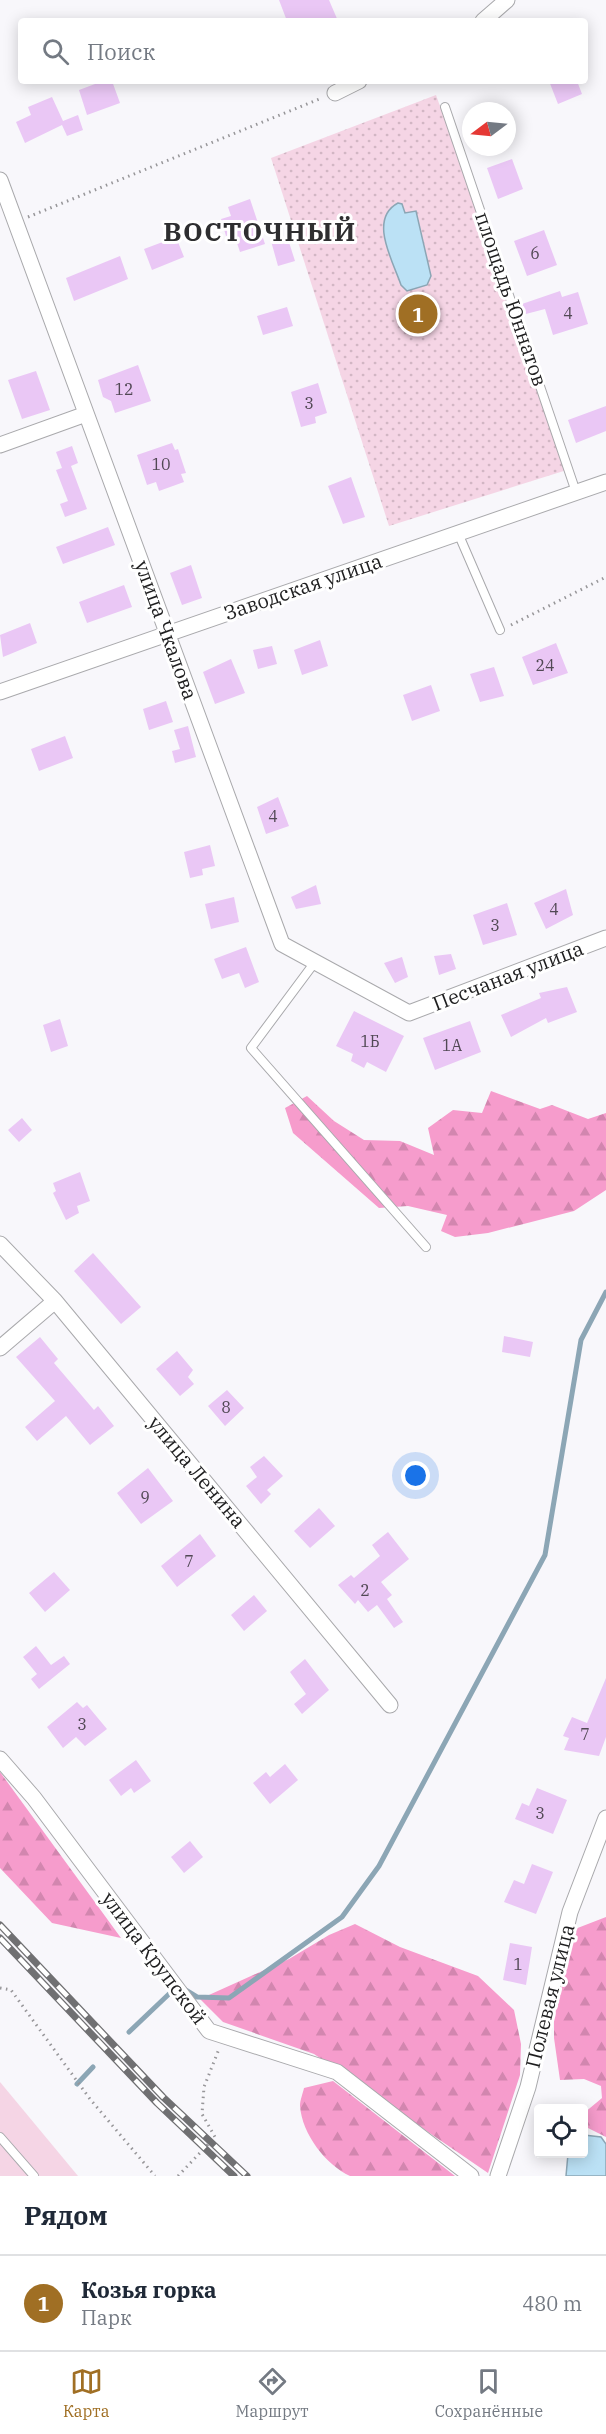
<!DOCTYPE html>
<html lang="ru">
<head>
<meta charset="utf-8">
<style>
  body { margin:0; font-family:"IBM Plex Serif",serif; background:#f6f6f7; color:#1f2937 }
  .controls { position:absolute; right:18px; bottom:18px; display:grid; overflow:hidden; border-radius:6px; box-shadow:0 3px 15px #0003 }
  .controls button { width:54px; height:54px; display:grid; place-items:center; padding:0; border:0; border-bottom:2px solid #e0e1e3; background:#fff; color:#1f2937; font:30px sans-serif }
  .compass { position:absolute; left:462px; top:102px; width:54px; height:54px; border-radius:50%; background:#fff; box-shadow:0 3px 15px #0003; rotate:254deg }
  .you { position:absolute; left:416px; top:1476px; width:21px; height:21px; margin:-15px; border:4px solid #fff; border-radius:50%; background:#1a73e8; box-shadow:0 0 0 9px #1a73e833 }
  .badge { display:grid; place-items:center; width:39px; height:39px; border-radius:50%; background:#a06f24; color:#fff; font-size:20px; font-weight:700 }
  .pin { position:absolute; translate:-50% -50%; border:3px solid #fff; box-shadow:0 2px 6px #0006 }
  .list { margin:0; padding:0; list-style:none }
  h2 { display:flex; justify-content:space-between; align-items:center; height:78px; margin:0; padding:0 24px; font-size:26px }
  h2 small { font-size:20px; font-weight:400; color:#747a83 }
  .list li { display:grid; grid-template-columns:39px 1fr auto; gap:18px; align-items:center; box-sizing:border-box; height:96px; padding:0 24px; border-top:2px solid #e0e1e3 }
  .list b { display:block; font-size:22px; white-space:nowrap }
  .list p { margin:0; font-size:20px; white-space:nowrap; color:#747a83 }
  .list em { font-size:20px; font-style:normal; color:#747a83 }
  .icon { flex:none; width:33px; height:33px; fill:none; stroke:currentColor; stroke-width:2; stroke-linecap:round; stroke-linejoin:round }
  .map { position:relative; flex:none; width:606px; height:2176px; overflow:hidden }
  .search { position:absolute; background:#fff; box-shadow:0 3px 15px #0003; left:18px; right:18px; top:18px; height:66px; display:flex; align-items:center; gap:15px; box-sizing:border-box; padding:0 21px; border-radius:6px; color:#747a83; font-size:22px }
  .sheet { height:174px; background:#fff }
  nav { display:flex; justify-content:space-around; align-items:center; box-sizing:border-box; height:84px; border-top:2px solid #e0e1e3; background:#fff; font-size:16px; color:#747a83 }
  nav a { display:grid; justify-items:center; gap:3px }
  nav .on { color:#a06f24 }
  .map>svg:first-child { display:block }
  .forest { fill:url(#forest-firs) }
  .park { fill:url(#park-dots) }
  .garden { fill:#f5d5e5 }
  .water { fill:#bbe1f5; stroke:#8ca6b5; stroke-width:1.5 }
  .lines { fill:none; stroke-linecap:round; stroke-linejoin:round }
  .stream { stroke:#8ca6b5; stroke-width:5 }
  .building { fill:#eac7f5 }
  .lane-casing { stroke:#a9a9ac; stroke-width:10 }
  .street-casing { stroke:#a9a9ac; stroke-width:17 }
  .path { stroke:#979699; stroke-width:3; stroke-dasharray:1.5 4.5; stroke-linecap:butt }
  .lane { stroke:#fff; stroke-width:8 }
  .street { stroke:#fff; stroke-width:15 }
  .rail-casing { stroke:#707072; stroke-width:7 }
  .rail { stroke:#fff; stroke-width:4.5; stroke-dasharray:14; stroke-linecap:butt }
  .labels { text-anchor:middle; stroke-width:6; stroke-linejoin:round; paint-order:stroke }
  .number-label { font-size:16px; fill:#514854 }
  .street-label { font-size:20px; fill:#1e1e1f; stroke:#fff }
  .district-label { font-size:26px; font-weight:bold; letter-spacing:1.5px; fill:#2e2e30; stroke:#fff }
</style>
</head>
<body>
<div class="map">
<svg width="606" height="2176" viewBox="0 0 606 2176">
  <defs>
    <pattern id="forest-firs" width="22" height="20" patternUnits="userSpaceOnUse" patternTransform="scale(1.5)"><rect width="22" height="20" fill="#f69ccc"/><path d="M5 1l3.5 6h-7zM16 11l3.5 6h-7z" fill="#d286af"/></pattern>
    <pattern id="park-dots" width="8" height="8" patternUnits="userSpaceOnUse" patternTransform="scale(1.5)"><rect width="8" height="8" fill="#f5d5e5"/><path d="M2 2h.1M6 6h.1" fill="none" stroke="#d2b6c4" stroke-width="1.8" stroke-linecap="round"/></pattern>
  </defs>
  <rect width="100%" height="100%" fill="#f8f7fb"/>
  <path class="forest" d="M491 1091 540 1109 552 1105 588 1119 606 1113V1190L574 1211 488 1233 455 1237 441 1231 447 1215 408 1206 379 1208 293 1133 285 1108 307 1096 334 1121 364 1140 400 1141 434 1155 428 1128 453 1110 482 1113Z
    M0 1772 121 1938 52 1923 0 1868Z
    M606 1917V2137L584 2126V2113L602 2098 601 2086 584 2079 560 2080 554 2038V2018L575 1929Z
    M355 1924 400 1947 478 1976 514 2010 521 2044 520 2075 488 2173 314 2054 223 2022 200 1999 289 1959 329 1935Z
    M333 2081 455 2176H350C326 2165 302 2134 300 2106 300 2100 303 2093 304 2088Z"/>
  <path class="park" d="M436 95 570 469 389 526 271 158Z"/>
  <path class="garden" d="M0 2082 78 2176H0Z"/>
  <path class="water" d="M398 203 402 204 405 213 416 211 431 276 427 285 407 291 401 285C393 261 368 219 398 203Z
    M584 2135 601 2137 606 2144V2176H566L568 2154H584Z"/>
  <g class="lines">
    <path class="stream" d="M184 1989 197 1997 229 1998 342 1917 379 1866 545 1555 581 1340 606 1292
      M129 2032 169 1994
      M77 2084 93 2067"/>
  </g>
  <path class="building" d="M279 0H329L338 21H287Z
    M103 81H112L120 103 87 115 79 90Z
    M549 81H577L582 94 558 104Z
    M52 97 63 121 78 115 83 130 67 136 62 125 25 143 16 122 31 115 28 107Z
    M512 159 523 189 498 199 487 168Z
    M250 199 265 244 240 252 234 234 226 236 221 219 231 216 228 207Z
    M544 230 557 265 527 276 514 241Z
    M287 236 295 261 278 266 271 241Z
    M176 237 184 257 152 270 144 249Z
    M120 256 128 279 74 301 66 278Z
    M560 291 562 297 578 292 588 324 553 335 545 309 522 315 519 305Z
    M287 307 293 326 263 335 257 316Z
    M138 365 151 401 115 413 111 401 103 397 98 380Z
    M36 371 50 410 22 419 8 380Z
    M318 383 327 413 315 417 316 423 301 427 291 392Z
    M606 406V431L576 443 568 420Z
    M172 443 175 450 178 449 186 473 181 474 184 482 159 491 156 482 147 485 137 455Z
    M72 446 78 463 71 466 87 509 65 517 60 504 68 501 56 470 62 468 56 452Z
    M351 477 365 517 343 524 328 486Z
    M108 527 115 545 63 564 56 547Z
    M191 565 202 598 182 605 170 573Z
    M124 585 132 607 87 623 79 602Z
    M30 623 37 643 3 657 0 635Z
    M320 640 328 666 302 675 294 650Z
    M556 643 568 673 533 685 522 657Z
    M272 646 277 664 258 669 253 650Z
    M231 659 245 693 215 704 203 672Z
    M494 667 504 696 480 702 470 674Z
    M431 685 440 711 412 721 403 695Z
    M166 701 173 722 149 730 143 709Z
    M188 726 196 757 175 763 172 751 180 749 174 730Z
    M65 736 73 758 39 771 31 749Z
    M278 797 289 826 266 834 257 807Z
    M210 845 215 866 202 869 203 875 190 878 184 852Z
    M316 885 321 904 296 909 291 897Z
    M566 889 573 915 546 929 534 903Z
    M234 897 239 922 211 929 205 904Z
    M507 903 517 935 483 945 473 915Z
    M246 947 259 982 245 988 239 973 222 979 214 959Z
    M451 954 456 969 439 975 434 956Z
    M402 957 408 977 395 983 384 963Z
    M567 987 577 1012 548 1023 546 1018 511 1037 501 1015 541 998 539 993Z
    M354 1011 404 1036 386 1072 367 1062 364 1068 351 1061 353 1054 336 1046Z
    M60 1019 68 1046 51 1052 43 1025Z
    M470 1021 481 1052 435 1070 423 1038Z
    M22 1118 32 1130 19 1142 8 1130Z
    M80 1172 90 1201 77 1206 79 1213 66 1220 53 1193 56 1191 53 1183Z
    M93 1253 141 1307 121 1324 74 1271Z
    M504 1336 533 1342 530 1357 502 1352Z
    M40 1337 58 1359 54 1363 94 1410 98 1406 114 1426 90 1445 66 1416 37 1441 25 1427 55 1401 16 1357Z
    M177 1351 193 1370 188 1377 194 1384 180 1396 156 1369Z
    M227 1390 244 1408 225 1426 208 1406Z
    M264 1456 283 1476 267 1490 271 1494 261 1504 246 1486 257 1477 250 1467Z
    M148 1468 173 1501 141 1524 117 1493Z
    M319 1508 335 1526 310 1548 294 1531Z
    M388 1532 409 1559 381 1582 392 1595 387 1599 403 1622 394 1628 377 1605 368 1612 358 1600 355 1604 338 1585 351 1575 354 1578 380 1556 372 1545Z
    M200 1534 216 1556 177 1587 161 1566Z
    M54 1572 70 1590 45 1612 29 1593Z
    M254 1595 267 1611 244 1631 231 1615Z
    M36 1646 51 1665 64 1656 70 1664 39 1689 31 1679 37 1674 23 1657Z
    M305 1659 329 1690 302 1714 294 1704 306 1694 290 1672Z
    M606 1678V1737L599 1756 564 1750 569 1738 563 1736 572 1717 587 1723Z
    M77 1702 83 1708 87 1705 107 1729 85 1746 76 1737 63 1748 47 1727Z
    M136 1760 151 1781 134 1793 131 1788 121 1796 109 1780Z
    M285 1764 298 1780 270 1804 253 1783 266 1772 270 1777Z
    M537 1788 567 1800 553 1834 515 1819 522 1803 529 1806Z
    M190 1841 203 1857 184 1873 171 1857Z
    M532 1864 553 1872 536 1914 504 1902 514 1880 524 1884Z
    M510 1943 532 1947 526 1985 503 1980Z"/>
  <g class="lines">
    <g class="lane-casing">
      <path id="lane" d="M445 107 576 492
        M458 533 500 630
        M315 962 251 1048 426 1247
        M0 2137 34 2176"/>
    </g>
    <g class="street-casing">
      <path id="street" d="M483 21 507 0
        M335 93 359 81
        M0 180 282 944 409 1013 606 938
        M0 445 86 414
        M0 692 606 482
        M0 1244 55 1301 390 1705
        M0 1348 55 1301
        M0 1759 34 1798 209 2031 337 2072 471 2176
        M498 2176 528 2087 570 1912 606 1818"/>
    </g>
    <path class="path" d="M28 217 322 98
      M511 625 606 577
      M0 1988 11 1990 90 2099 155 2176
      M178 2176 215 2137 202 2114 204 2087 219 2049"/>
    <use href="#lane" class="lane"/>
    <use href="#street" class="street"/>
    <g class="rail-casing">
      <path id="rail" d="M0 1925 163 2097 247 2176
        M0 1938 157 2103 234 2176"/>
    </g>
    <use href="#rail" class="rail"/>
  </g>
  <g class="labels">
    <g class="number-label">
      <text x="535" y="259">6</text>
      <text x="568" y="319">4</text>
      <text x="124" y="395">12</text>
      <text x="309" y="409">3</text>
      <text x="161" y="470">10</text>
      <text x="545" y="671">24</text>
      <text x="273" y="822">4</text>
      <text x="554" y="915">4</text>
      <text x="495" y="931">3</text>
      <text x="370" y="1047">1Б</text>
      <text x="452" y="1051">1А</text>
      <text x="226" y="1413">8</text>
      <text x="145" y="1503">9</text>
      <text x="189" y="1567">7</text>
      <text x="365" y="1596">2</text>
      <text x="82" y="1730">3</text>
      <text x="585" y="1740">7</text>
      <text x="540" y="1819">3</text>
      <text x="518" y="1970">1</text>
    </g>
    <g class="street-label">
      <text transform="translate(511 299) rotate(71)" y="7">площадь Юннатов</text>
      <text transform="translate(303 587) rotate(-19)" y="7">Заводская улица</text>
      <text transform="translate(166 630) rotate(70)" y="7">улица Чкалова</text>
      <text transform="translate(508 976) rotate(-21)" y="7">Песчаная улица</text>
      <text transform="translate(197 1472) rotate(50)" y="7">улица Ленина</text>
      <text transform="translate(154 1958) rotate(53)" y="7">улица Крупской</text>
      <text transform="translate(550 1996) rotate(-76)" y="7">Полевая улица</text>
    </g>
    <g class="district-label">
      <text x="260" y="241">ВОСТОЧНЫЙ</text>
    </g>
  </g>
</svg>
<div class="controls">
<button><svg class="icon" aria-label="locate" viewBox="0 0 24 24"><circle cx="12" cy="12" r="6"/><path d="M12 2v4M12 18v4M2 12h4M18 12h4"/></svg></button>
</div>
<svg class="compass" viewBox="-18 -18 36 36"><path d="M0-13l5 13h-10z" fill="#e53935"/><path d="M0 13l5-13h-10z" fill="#747a83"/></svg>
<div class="you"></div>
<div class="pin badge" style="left:418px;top:314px">1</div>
<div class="search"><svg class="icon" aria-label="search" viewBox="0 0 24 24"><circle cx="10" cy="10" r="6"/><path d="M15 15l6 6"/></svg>Поиск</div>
</div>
<section class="sheet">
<h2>Рядом<small></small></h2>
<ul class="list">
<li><span class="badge">1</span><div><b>Козья горка</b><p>Парк</p></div><em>480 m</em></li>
</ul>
</section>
<nav>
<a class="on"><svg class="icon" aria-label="map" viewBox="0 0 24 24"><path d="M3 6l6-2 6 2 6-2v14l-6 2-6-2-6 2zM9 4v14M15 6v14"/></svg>Карта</a>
<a><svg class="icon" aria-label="directions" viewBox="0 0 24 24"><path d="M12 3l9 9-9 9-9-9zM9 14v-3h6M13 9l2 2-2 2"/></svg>Маршрут</a>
<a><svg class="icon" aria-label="saved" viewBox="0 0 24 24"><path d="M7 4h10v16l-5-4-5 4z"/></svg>Сохранённые</a>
</nav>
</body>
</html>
